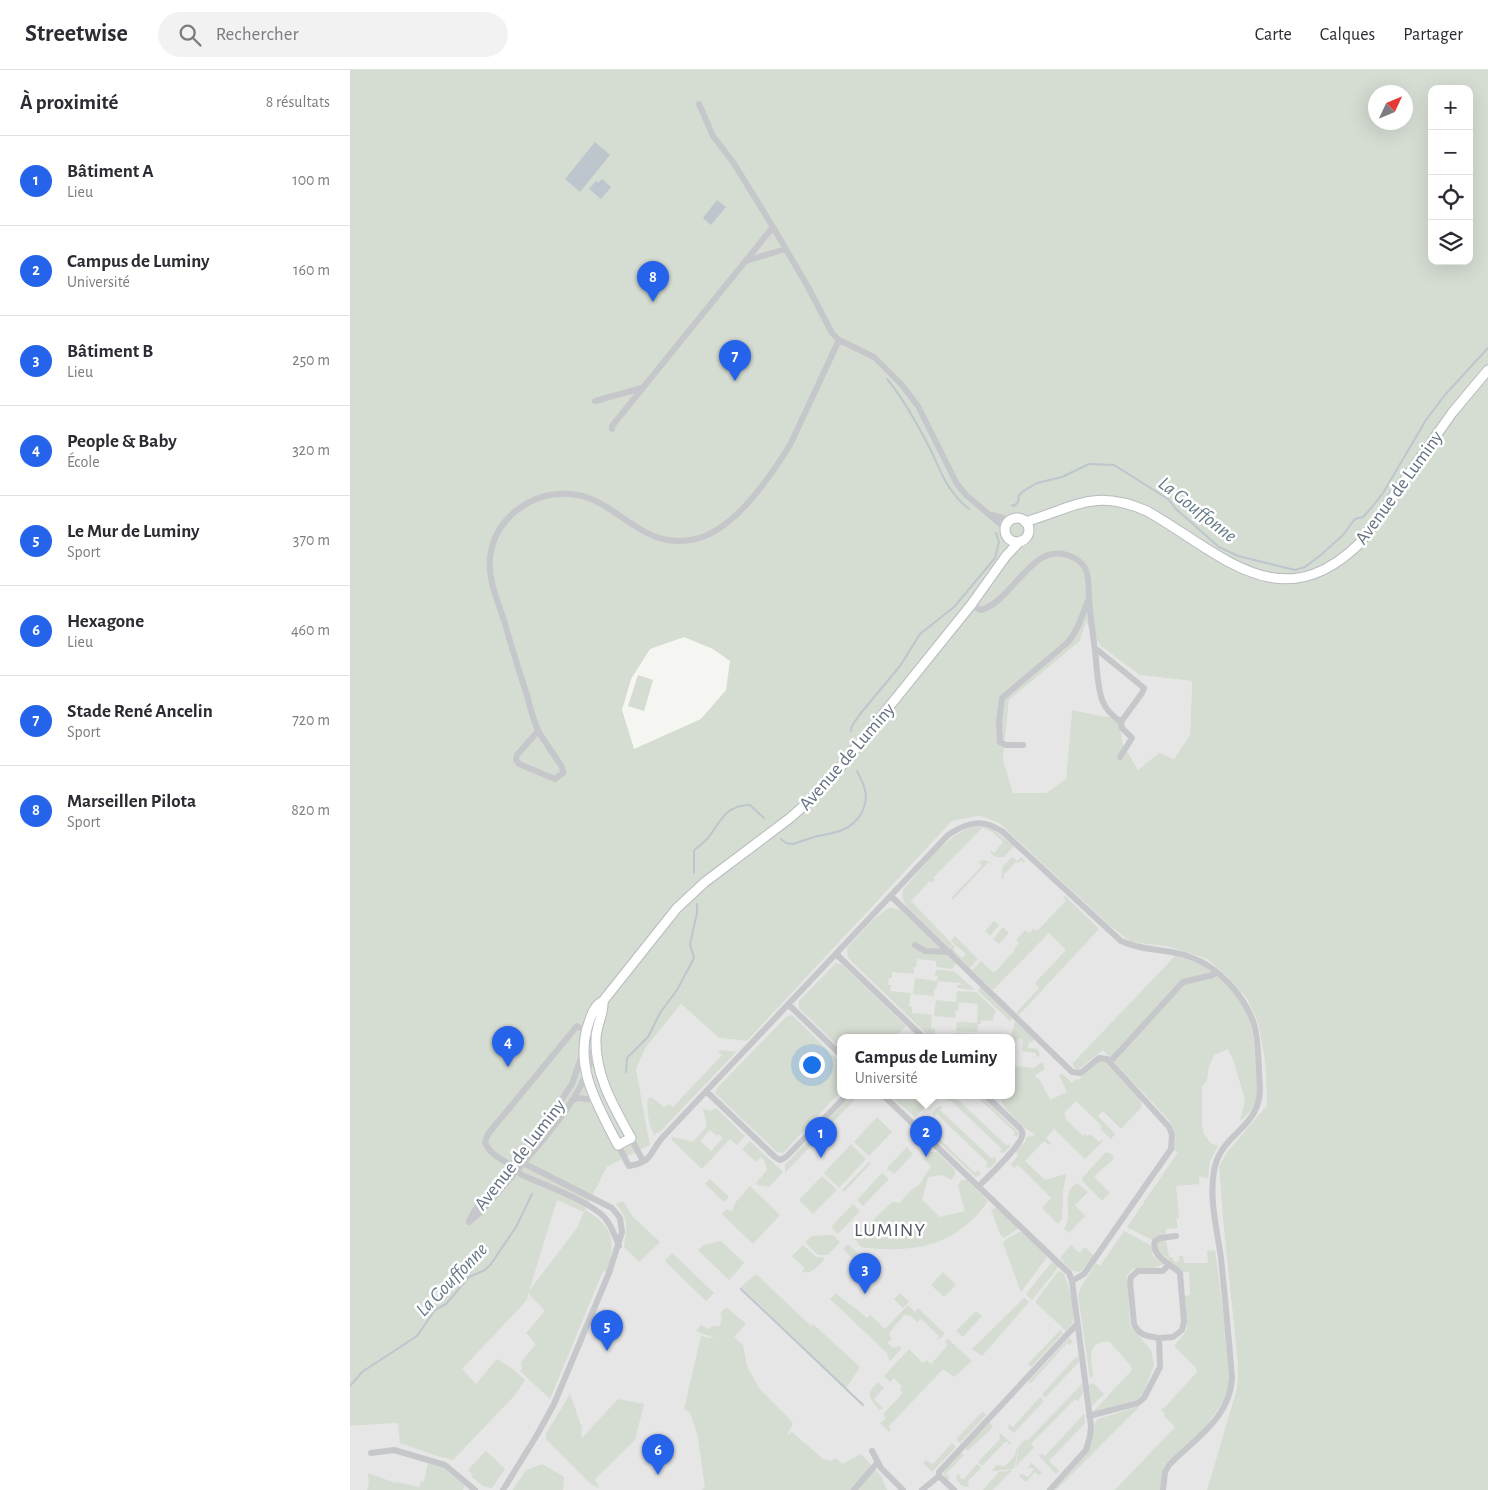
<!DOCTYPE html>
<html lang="fr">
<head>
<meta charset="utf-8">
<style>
  body { margin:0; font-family:"Alegreya Sans",sans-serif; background:#f2f2f3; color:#2b2b33 }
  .controls { position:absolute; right:15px; top:15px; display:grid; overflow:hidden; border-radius:10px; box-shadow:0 5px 20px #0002 }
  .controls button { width:45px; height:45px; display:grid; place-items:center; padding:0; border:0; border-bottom:1px solid #e1e1e2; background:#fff; color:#2b2b33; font:25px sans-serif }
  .compass { position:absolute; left:1018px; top:15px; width:45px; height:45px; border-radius:50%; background:#fff; box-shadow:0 5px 20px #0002; rotate:46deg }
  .you { position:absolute; left:461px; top:994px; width:18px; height:18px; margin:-12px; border:4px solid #fff; border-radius:50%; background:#1a73e8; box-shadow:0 0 0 8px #1a73e833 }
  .badge { display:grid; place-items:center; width:32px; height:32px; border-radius:50%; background:#2563eb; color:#fff; font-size:16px; font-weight:700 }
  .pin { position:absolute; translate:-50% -41px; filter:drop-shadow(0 1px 2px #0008) }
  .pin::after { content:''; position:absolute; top:26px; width:18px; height:15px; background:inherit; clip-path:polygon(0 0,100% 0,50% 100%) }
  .popup { position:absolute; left:487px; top:964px; width:178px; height:65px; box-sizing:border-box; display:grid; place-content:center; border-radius:10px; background:#fff; filter:drop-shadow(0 1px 4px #0005); font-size:16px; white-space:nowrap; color:#7c7c81 }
  .popup b { font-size:19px; color:#2b2b33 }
  .popup::after { content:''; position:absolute; left:50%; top:100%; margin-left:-10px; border:10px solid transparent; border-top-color:#fff }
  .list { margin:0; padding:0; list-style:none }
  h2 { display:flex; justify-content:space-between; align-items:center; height:65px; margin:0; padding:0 20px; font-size:21px }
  h2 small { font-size:16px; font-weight:400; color:#7c7c81 }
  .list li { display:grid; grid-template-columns:32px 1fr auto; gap:15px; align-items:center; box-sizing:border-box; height:90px; padding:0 20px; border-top:1px solid #e1e1e2 }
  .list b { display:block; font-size:19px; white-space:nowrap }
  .list p { margin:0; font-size:16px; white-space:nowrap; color:#7c7c81 }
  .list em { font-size:16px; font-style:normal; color:#7c7c81 }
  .icon { flex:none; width:28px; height:28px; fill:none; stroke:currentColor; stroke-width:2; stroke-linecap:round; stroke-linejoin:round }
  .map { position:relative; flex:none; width:1138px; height:1420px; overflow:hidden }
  header { display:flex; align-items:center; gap:30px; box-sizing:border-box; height:70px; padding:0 25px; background:#fff; border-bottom:1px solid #e1e1e2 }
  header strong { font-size:24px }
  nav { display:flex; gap:28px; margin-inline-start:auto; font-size:18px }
  .search { width:350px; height:45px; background:#f2f2f3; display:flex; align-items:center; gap:12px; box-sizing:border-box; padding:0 18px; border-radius:28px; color:#7c7c81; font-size:19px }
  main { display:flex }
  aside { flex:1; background:#fff }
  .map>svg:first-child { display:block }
  .built { fill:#e5e6e5; fill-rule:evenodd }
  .green { fill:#d5dcd2; fill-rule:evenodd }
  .water { fill:#bec6cd }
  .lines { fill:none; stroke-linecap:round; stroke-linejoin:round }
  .stream { stroke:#bec6cd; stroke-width:2 }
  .secondary-casing { stroke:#b7babf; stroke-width:11 }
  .street { stroke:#c5c7cb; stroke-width:6 }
  .secondary { stroke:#fff; stroke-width:9 }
  .labels { text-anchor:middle; stroke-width:5; stroke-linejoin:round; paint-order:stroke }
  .street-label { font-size:19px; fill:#647182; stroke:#fff }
  .water-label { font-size:20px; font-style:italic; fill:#647986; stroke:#fff }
  .neighbourhood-label { font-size:20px; letter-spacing:1px; fill:#525b68; stroke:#fff }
</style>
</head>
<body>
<header>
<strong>Streetwise</strong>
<div class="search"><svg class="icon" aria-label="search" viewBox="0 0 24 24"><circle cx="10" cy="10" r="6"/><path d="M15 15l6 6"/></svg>Rechercher</div>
<nav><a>Carte</a><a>Calques</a><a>Partager</a></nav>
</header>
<main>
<aside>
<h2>À proximité<small>8 résultats</small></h2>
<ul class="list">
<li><span class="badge">1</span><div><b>Bâtiment A</b><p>Lieu</p></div><em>100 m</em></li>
<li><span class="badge">2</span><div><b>Campus de Luminy</b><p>Université</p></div><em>160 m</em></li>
<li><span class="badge">3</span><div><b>Bâtiment B</b><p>Lieu</p></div><em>250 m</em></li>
<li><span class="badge">4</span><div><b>People &amp; Baby</b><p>École</p></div><em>320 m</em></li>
<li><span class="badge">5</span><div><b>Le Mur de Luminy</b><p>Sport</p></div><em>370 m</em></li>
<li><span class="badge">6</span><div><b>Hexagone</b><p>Lieu</p></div><em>460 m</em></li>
<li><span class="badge">7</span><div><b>Stade René Ancelin</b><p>Sport</p></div><em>720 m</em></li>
<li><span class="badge">8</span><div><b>Marseillen Pilota</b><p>Sport</p></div><em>820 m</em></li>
</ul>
</aside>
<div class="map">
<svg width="1138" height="1420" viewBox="0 0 1138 1420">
  <rect width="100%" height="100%" fill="#f5f5f1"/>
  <path class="built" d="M736 551 790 605 842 611 840 665 824 689 788 700 772 672 771 647H756L722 640 716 709 696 723H663L653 691 659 630 730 571Z
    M629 746 649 753 760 856 781 872 820 877 857 889 876 905 897 930 908 953 915 991 917 1035 877 1082 869 1096 873 1150 888 1297 887 1318 857 1420H0V1356L48 1353 178 1222 207 1129 234 1142 257 1097 300 1075 286 999 296 977 331 934 369 968 397 971 602 751ZM491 968H661V1026H491Z"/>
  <path class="green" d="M0 0H1138V1420H857L887 1318 888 1296 873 1150 869 1096 877 1082 917 1035 915 991 908 953 897 929 876 905 857 889 820 877 781 872 760 856 649 753 629 746 602 751 397 971 369 968 331 934 296 977 286 999 300 1075 257 1097 235 1140C263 1156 267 1172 256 1202L253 1201 200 1329 170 1301 172 1298 171 1292 186 1274 176 1263 195 1241 178 1223 177 1230 112 1299 126 1314 147 1289 163 1299 175 1310 166 1324 103 1390 87 1386 50 1373 48 1353 0 1356ZM1082 19H1119V191H1082ZM1026 22H1056V52H1026ZM736 552 751 576 790 605 842 611 840 665 824 689 809 683 788 700 772 672 771 647H756L722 640 716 709 696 723H663L653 690 659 630 730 571ZM334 567 363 579 380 591 376 620 351 649 284 679 272 640 281 609 300 579ZM207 1130 234 1142 227 1158 179 1221Z
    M288 605 303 610 294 641 278 636Z
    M624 756 642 759 664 776 654 787H645L640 782 641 780 644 783 653 772 641 761 632 758 583 808 585 810 582 813 580 811 561 831 605 877 603 879 612 888 616 884 601 871 605 866 628 889 620 898 556 836 552 826 553 820C574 797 594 766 624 756Z
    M662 787 667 791 671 787 675 791 674 793 671 790 668 793 666 792 653 805 654 807 651 810 653 796Z
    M634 790 640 792 642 795 638 792 603 830 601 828 632 796 629 792Z
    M715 826 749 859 669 945 666 943 689 918 685 913 716 880 699 863 643 920 622 900 631 891 644 903 665 880 664 879 669 873 666 870 675 860 679 863 683 859 687 861 716 831 713 827Z
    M539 838H544L551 840 606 893 602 899 586 897V891L567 889 566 897H563L564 904 542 902V908H539L538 915H541L540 921 561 923 559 936 562 937V943L582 945 581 958 585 959V965L606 967V963L624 964 620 968H581L498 888 497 878 525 848Z
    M644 851 649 855 640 866 635 861Z
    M653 857 659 863 649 874 643 869Z
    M825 886C853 893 868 903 886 925 891 931 896 941 899 949 904 962 910 1020 905 1033 902 1040 896 1047 890 1051L895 1030 884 992 878 979 864 985 859 996 857 1010 852 1017V1052L853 1062 860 1073 868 1076 860 1091 858 1108 849 1107V1114L826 1116 829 1148H826L828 1158 816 1159V1164L809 1165 802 1170 777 1157 828 1082 823 1080C828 1069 825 1060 819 1050L753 980 728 1000 724 997 722 994Z
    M486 893 492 895 556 956 544 968H491V979L449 938V931Z
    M586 900 604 901 625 920 607 918V915H611V913L588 911 586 919H584V926L563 924 565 908 587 911 588 906H585Z
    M631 917 661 947V952L628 921Z
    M607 921 626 922 646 941 642 951 631 950V954H628L627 962 606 961 607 952 627 953 628 934 609 932 608 941H605L606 948 584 946 586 930 606 932Z
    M442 945 491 993V1021L433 1083 427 1082 365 1023 367 1018 436 947Z
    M665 952H666L684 969 682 972H679L678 978 688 979 690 986 686 987V983L672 981 673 969 668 968 667 972 663 971 661 966Z
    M371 980 386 982 309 1063H306L305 1066C299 1057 296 1039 298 1029L301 1027 314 1037 320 1034 323 1037 372 985 368 981Z
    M749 991H755L790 1028 792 1034 791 1038 771 1059 753 1041 748 1046 765 1064 761 1069 750 1059 752 1056 726 1031 714 1043 716 1046 715 1048 733 1066 735 1064 737 1066 740 1064 749 1072 752 1070 753 1071 735 1089 704 1059 696 1068 701 1073 699 1075 694 1071 675 1091 695 1110 716 1104 713 1122 712 1149 708 1154 692 1138 701 1128 668 1095 664 1098 661 1094 668 1086 666 1081 675 1072 677 1067 683 1066 685 1064 675 1058 654 1037 650 1026H661V998L665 996 684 998 692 992 695 999 685 1005 687 1009 689 1008 700 1030 717 1022 709 1005 713 1004 722 1013 726 1009 728 1010Z
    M500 1026H508L435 1103V1095Z
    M545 1026H587L565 1047 545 1030Z
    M599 1026H604L657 1076 659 1073 660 1077 654 1083 649 1082 652 1079 600 1030 598 1032 597 1028Z
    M626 1026H631L669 1063 667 1067 663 1065 665 1062Z
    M589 1036 592 1037 590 1040 642 1089 644 1087 646 1089V1092L640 1098 635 1097 638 1093 587 1044 584 1046 582 1043Z
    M366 1038 395 1066 387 1075 380 1069 352 1099 321 1069 323 1067 343 1072 357 1056 353 1039 360 1041ZM360 1060 367 1066 368 1064 373 1068 361 1081 350 1071Z
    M527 1047 542 1062 519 1086 504 1072Z
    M576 1051 579 1053 576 1056 625 1103 628 1100 631 1104 626 1107 573 1057V1052Z
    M400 1071 433 1102 419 1117 407 1115 406 1113 417 1100 414 1090 411 1087 406 1092 392 1079Z
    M501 1074 516 1089 489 1118 474 1103Z
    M557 1077 563 1084 544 1104 537 1098Z
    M580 1082H587L605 1100V1105L601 1110 592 1105 578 1107 572 1130 590 1147 615 1141 608 1116 611 1110H617L638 1131C607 1176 563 1184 511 1177L504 1168 503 1162H511L542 1132 550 1133 558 1123 570 1114 581 1096 574 1089Z
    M756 1082 762 1084 764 1088C757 1096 751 1099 744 1107L760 1123 752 1131 734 1113 732 1108Z
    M519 1092 521 1093 494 1122 492 1120Z
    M532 1103 539 1109 513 1136 507 1130Z
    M472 1106 487 1120 463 1144 449 1130Z
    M360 1109 379 1127 374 1132 355 1114Z
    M727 1113 738 1122 725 1135 735 1146 719 1163 714 1159C722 1147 715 1134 719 1122 720 1118 724 1116 727 1113Z
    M400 1116 430 1145 403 1174 372 1144 376 1139 382 1141 385 1133Z
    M273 1131 283 1147 310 1172 289 1192 274 1177C277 1158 279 1149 266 1134Z
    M503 1134 510 1141 488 1164 481 1157Z
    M647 1137 669 1158 654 1168 650 1164 641 1140Z
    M774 1161 800 1175 803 1186 814 1194 804 1198 783 1199 777 1205 780 1256 801 1280 804 1295 793 1324 788 1329 742 1343 782 1300 781 1296 760 1272C736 1270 741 1289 743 1306L740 1308 728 1225 731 1217 746 1193 750 1196Z
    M670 1162 674 1163 697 1187 671 1222 653 1173 655 1170Z
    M483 1165 490 1172 478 1185H468L455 1172 462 1166Z
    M811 1170H816L819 1187H823V1190L826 1192 829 1191V1186H833L834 1193H858L857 1181 865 1180 877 1273 879 1315 875 1329 854 1359 816 1393 813 1398 810 1420H765L825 1357 814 1346 815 1344 811 1340 817 1335 847 1302 846 1298 824 1276 834 1264 837 1259 835 1226 840 1225 839 1202H833L806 1179 808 1172Z
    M371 1171 394 1193 379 1210 348 1180 354 1175Z
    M498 1174 530 1205 525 1211 493 1179Z
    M453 1175 466 1187 475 1188C469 1196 463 1204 452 1202L455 1198 442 1186Z
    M721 1175 729 1183 735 1177 744 1186 730 1202 722 1201 710 1188Z
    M322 1183 364 1223 356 1231 315 1191Z
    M702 1192 708 1196 706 1200 682 1230 676 1224Z
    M712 1201C718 1210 726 1241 723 1251 722 1255 718 1258 716 1261L685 1232 707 1203Z
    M593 1202 606 1215 594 1227 581 1215Z
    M406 1204 461 1256 463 1254 510 1297 496 1318 391 1217Z
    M486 1223C497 1233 506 1238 517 1248L520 1245 535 1259 558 1235 565 1242 568 1238 595 1264 589 1269 586 1270 589 1266 571 1249 567 1252 561 1246 554 1245 540 1262V1266L542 1270 537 1272 543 1278 549 1276 552 1278 540 1291 536 1282 480 1229Z
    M550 1223 559 1232 553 1238 544 1229Z
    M674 1228 679 1232 632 1286 622 1279Z
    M376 1237 396 1254 384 1267 393 1275 397 1296 409 1318 443 1353 437 1365 442 1362 473 1389 481 1391 486 1388 492 1394 511 1384 531 1406 537 1420H352L355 1417 347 1362 340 1343 334 1339 351 1266 359 1268H365L346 1261 351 1255 358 1259 363 1256H370L372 1246 370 1244Z
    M626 1241 632 1246 613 1267 606 1261Z
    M710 1260 713 1263 681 1297 678 1294Z
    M719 1268 723 1271 720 1275 717 1273 680 1314 678 1312Z
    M598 1269 622 1291 604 1307 593 1299 540 1355 539 1357 541 1359 539 1362 530 1353 536 1348 533 1344 553 1323 550 1320 552 1317 544 1308 540 1312 534 1306 559 1279 573 1293 577 1290 581 1294 598 1275 595 1272Z
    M728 1285 729 1292 695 1328 692 1324Z
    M528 1312 534 1318 524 1329 533 1338 530 1340C519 1328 515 1325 528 1312Z
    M743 1313 754 1324 742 1336 739 1315Z
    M732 1314 733 1323 728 1331 725 1329 681 1374 684 1378 666 1396 669 1376 675 1369 677 1371Z
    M220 1324 232 1358 231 1364 232 1368 268 1329 294 1334 285 1370 245 1409 249 1418 241 1414 196 1369V1364Z
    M690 1327 694 1331 664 1363 658 1358 659 1354 663 1357Z
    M790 1336 706 1420H704C717 1406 731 1393 740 1376 744 1367 742 1356 748 1349Z
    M633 1341 636 1345 610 1373 606 1369Z
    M734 1344 735 1353 699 1391 709 1401 706 1404 689 1386 691 1383 695 1386Z
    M640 1353 643 1357C635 1366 626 1372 618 1381L615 1378 637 1354Z
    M649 1362 661 1373 659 1375 658 1371 655 1372 632 1396 628 1392 650 1369Z
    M602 1373 606 1377 582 1402 573 1393 576 1390 583 1394Z
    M666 1379H668L665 1396 663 1399 642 1401 646 1395 655 1396 665 1386Z
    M136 1381 155 1399 142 1418 133 1416 122 1407 123 1405 118 1400Z
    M611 1382 614 1385 596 1404 600 1407 597 1411 594 1407 593 1401Z
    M78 1393 94 1398 115 1416 113 1420H17L19 1414 18 1403 45 1413 46 1412 69 1417 71 1411 74 1412Z
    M682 1393 692 1403 689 1405 685 1402 676 1412 669 1406 671 1404 678 1407 683 1401V1398H677Z
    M192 1394 214 1407 213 1420H163L176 1400Z
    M627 1394 631 1398 618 1411 619 1417C613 1417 608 1414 606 1407L609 1404 611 1409H614Z
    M662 1400 643 1420H633L649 1402Z"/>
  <path class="water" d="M245 72 260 85 230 122 215 109Z
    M252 109 261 117 251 129 239 119 246 111 248 113Z
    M367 130 376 137 361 155 353 148Z"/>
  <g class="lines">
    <path class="stream" d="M537 309C552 327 565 350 576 371 591 398 593 418 619 439
      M662 435 664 436 668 432 669 425 675 420 687 413 712 407 739 394 764 395 818 429 826 439 869 477 888 486 945 500 955 497 972 484 993 465 1005 449 1013 447 1022 437 1033 423 1076 350 1094 326 1138 278
      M501 661 502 656 510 644 550 596 570 564 604 537 645 488 649 472 646 463
      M431 769 436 773 442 774C450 772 457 769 464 767 483 763 500 762 511 744 520 728 515 716 507 701
      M344 803V781C348 776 354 773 358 768 372 750 374 736 400 735L414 748
      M276 1002 277 988 298 967 310 943 327 920 344 888 340 874 347 843V834
      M391 1219 513 1335
      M0 1316 12 1302 67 1266 85 1240 96 1234 119 1207 135 1200 141 1194 166 1157 182 1124"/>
    <g class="secondary-casing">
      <path id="secondary" d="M655 460a12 12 0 1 1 24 0a12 12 0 1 1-24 0Z
        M675 452C726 437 743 418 797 441 871 483 931 552 1011 472L1102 343 1138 300
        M253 931C254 944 246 956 246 969 245 1006 264 1037 281 1068L268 1075C248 1036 223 997 239 952 242 943 245 935 253 931L327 838 355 812 440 748 458 732 485 704 621 535 656 486 670 471"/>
    </g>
    <path class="street" d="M349 34 363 66 383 92 423 157 458 217 482 263 489 270 524 287 551 314 568 336 607 414 616 425 655 458
      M396 191 435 179
      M245 331 292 318
      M262 359V356L423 157
      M642 445 660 450
      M621 535 631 540C656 533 674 494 698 485 711 481 728 486 735 498 740 508 738 518 739 528 740 546 743 563 745 581 747 597 747 614 752 630 756 640 762 646 771 652
      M745 578 794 618 792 623 771 652 772 658 782 668 770 687
      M188 661 167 685 166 690 169 694 205 709 213 703 212 697C205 686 196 674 189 662 182 649 179 630 174 616 167 594 160 572 154 550 147 530 138 509 140 488 144 448 182 421 220 424 267 427 290 482 345 469 384 461 420 407 440 375L489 270
      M673 675H656L650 672 649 652 652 628 717 573C728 561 732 546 738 530
      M541 826 722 1002 731 1003 749 988 757 989 819 1057 822 1065 821 1079 734 1204 722 1211
      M565 875 575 881 600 882
      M486 884 574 968
      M438 934 491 985
      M760 992 833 912 863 905 866 902
      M356 1021 425 1087 430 1090 436 1087 496 1026
      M534 1026 701 1186 719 1203 722 1211 741 1356 740 1366 736 1380 700 1420
      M222 1030 229 1028 245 1030
      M281 1068 293 1091
      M268 1075 279 1096C303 1092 299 1083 312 1068L598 765C618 752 632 748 653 762L771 871C794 882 817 878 840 887 869 897 894 925 904 954 908 968 908 984 909 999 909 1011 912 1024 907 1036 898 1061 869 1069 864 1101 859 1129 867 1160 871 1188 875 1228 879 1268 882 1308 880 1349 844 1369 819 1395L815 1402 813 1420
      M629 1116C639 1106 666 1080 671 1069 673 1064 673 1062 670 1058L636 1026
      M119 1151 125 1140 209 1034 222 1014 232 985
      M119 1152C135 1141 145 1125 158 1111 184 1080 219 1043 235 1007 241 995 243 980 246 967L227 956 138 1064 135 1072C139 1083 149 1088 159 1094 164 1097 167 1102 172 1105 192 1114 243 1133 255 1148 262 1156 265 1167 269 1176
      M809 1268C797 1266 789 1266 784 1254L780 1212 781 1207 788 1201H813L819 1194
      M739 1346 788 1333 794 1328 810 1297 809 1268 823 1267 832 1260 834 1252 830 1203C821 1194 800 1186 805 1171L810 1168 826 1166
      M522 1381 531 1398 553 1420
      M21 1383 44 1380 95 1395 125 1420
      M589 1406 604 1420
      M153 1420 187 1365 204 1334 259 1203 272 1162 270 1148 262 1138 173 1093 169 1094
      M504 1420 528 1392
      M572 1420 589 1406V1402L727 1254"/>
    <use href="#secondary" class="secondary"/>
  </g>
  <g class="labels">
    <g class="street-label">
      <text transform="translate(1048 417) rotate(-54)" y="7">Avenue de Luminy</text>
      <text transform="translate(496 686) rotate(-49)" y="7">Avenue de Luminy</text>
      <text transform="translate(169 1084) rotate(-52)" y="7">Avenue de Luminy</text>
    </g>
    <g class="water-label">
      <text transform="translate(848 439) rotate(38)" y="7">La Gouffonne</text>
      <text transform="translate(101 1209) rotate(-46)" y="7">La Gouffonne</text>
    </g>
    <g class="neighbourhood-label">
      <text x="540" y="1166">LUMINY</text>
    </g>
  </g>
</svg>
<div class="controls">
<button>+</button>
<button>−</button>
<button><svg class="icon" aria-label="locate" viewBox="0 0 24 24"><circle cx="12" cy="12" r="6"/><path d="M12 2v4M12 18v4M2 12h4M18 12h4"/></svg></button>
<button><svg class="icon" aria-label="layers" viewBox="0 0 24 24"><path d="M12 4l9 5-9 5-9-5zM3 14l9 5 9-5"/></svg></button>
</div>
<svg class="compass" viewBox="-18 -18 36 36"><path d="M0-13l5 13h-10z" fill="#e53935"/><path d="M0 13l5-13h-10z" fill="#7c7c81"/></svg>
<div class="you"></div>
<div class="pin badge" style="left:471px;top:1088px">1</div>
<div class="pin badge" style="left:576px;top:1087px">2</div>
<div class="popup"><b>Campus de Luminy</b>Université</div>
<div class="pin badge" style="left:515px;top:1224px">3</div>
<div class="pin badge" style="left:158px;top:997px">4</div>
<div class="pin badge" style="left:257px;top:1281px">5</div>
<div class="pin badge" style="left:308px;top:1405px">6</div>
<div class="pin badge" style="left:385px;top:311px">7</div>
<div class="pin badge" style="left:303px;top:232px">8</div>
</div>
</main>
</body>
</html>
